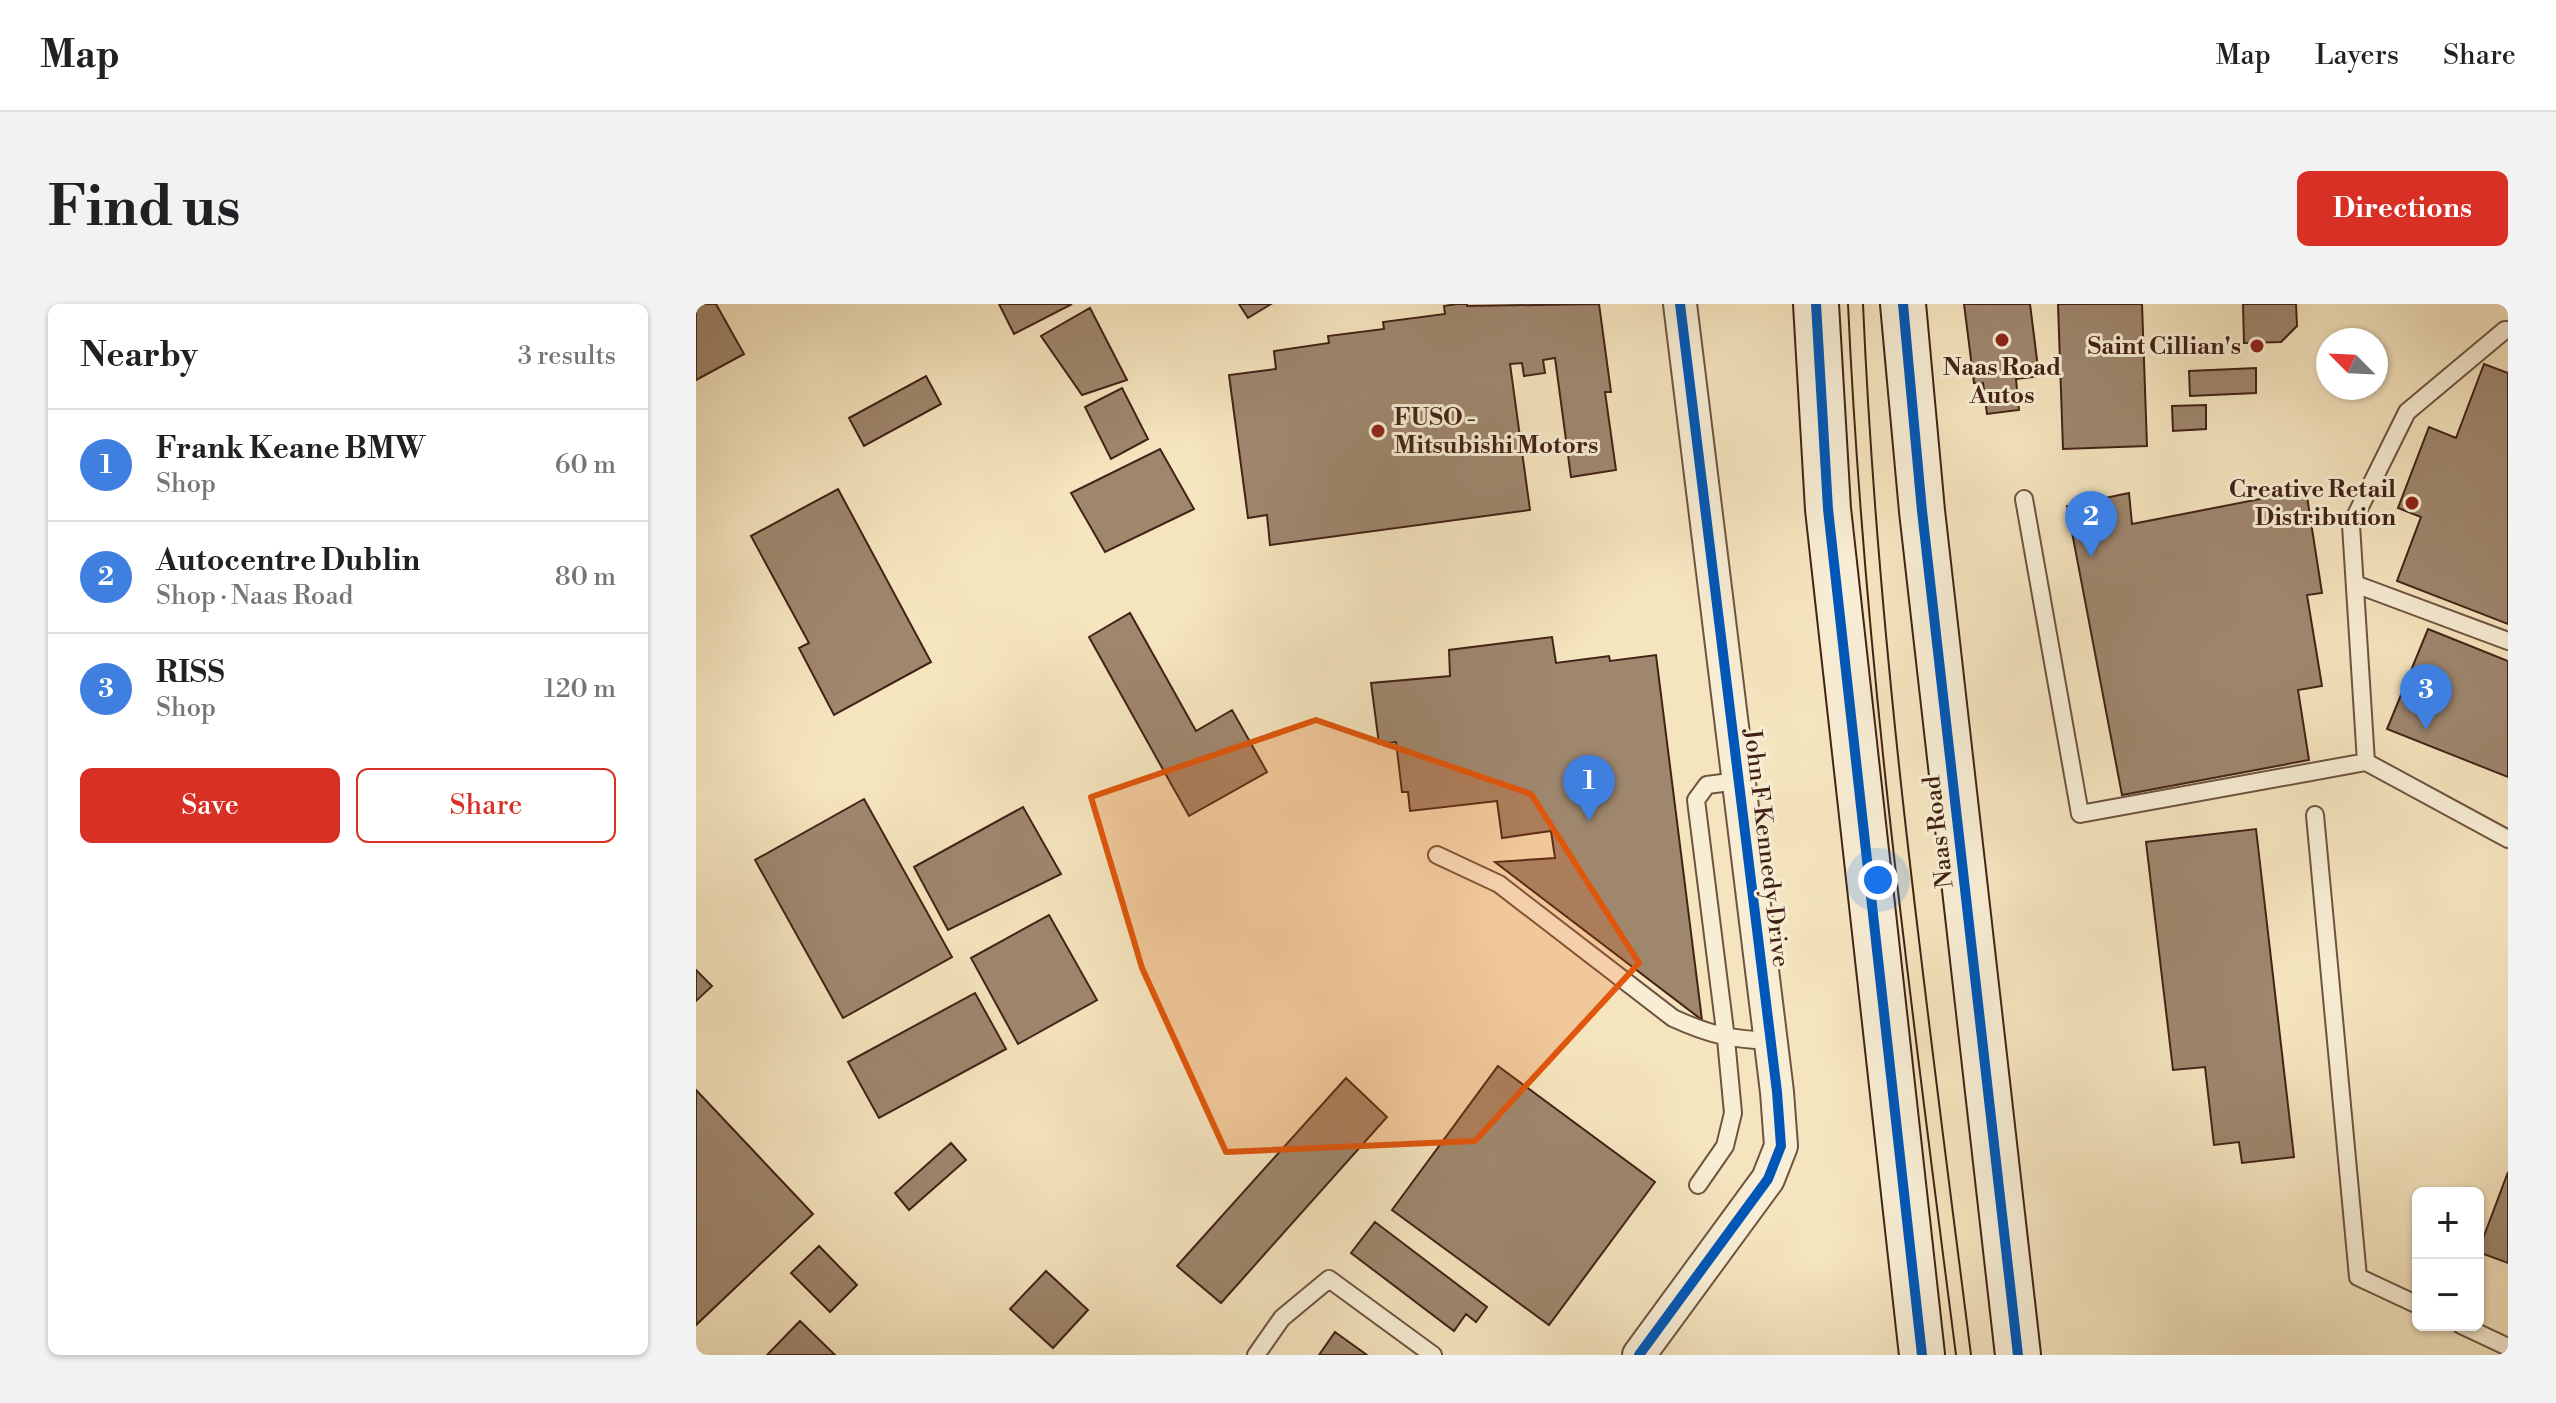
<!DOCTYPE html>
<html lang="en">
<head>
<meta charset="utf-8">
<style>
  body { margin:0; font-family:"Libre Bodoni",serif; background:#f2f2f2; color:#202124 }
  .controls { position:absolute; right:24px; bottom:24px; display:grid; overflow:hidden; border-radius:12px; box-shadow:0 2px 6px #0004 }
  .controls button { width:72px; height:72px; display:grid; place-items:center; padding:0; border:0; border-bottom:2px solid #e0e0e0; background:#fff; color:#202124; font:40px sans-serif }
  .compass { position:absolute; left:1620px; top:24px; width:72px; height:72px; border-radius:50%; background:#fff; box-shadow:0 2px 6px #0004; rotate:294deg }
  .you { position:absolute; left:1182px; top:576px; width:28px; height:28px; margin:-20px; border:6px solid #fff; border-radius:50%; background:#1a73e8; box-shadow:0 0 0 12px #1a73e833 }
  .badge { display:grid; place-items:center; width:52px; height:52px; border-radius:50%; background:#d93025; color:#fff; font-size:26px; font-weight:700 }
  .pin { position:absolute; translate:-50% -66px; filter:drop-shadow(0 2px 4px #0008) }
  .pin::after { content:''; position:absolute; top:42px; width:28px; height:24px; background:inherit; clip-path:polygon(0 0,100% 0,50% 100%) }
  .list { margin:0; padding:0; list-style:none }
  h2 { display:flex; justify-content:space-between; align-items:center; height:104px; margin:0; padding:0 32px; font-size:34px }
  h2 small { font-size:26px; font-weight:400; color:#757577 }
  .list li { display:grid; grid-template-columns:52px 1fr auto; gap:24px; align-items:center; box-sizing:border-box; height:112px; padding:0 32px; border-top:2px solid #e0e0e0 }
  .list b { display:block; font-size:30px; white-space:nowrap }
  .list p { margin:0; font-size:26px; white-space:nowrap; color:#757577 }
  .list em { font-size:26px; font-style:normal; color:#757577 }
  .actions { display:flex; gap:16px; padding:24px 32px }
  .actions a { flex:1; padding:18px 0; border:2px solid #d93025; border-radius:12px; text-align:center; font-size:28px; color:#d93025 }
  .actions .main { background:#d93025; color:#fff }
  .map { position:relative; flex:none; width:1812px; height:1051px; overflow:hidden; border-radius:12px }
  header { display:flex; align-items:center; gap:48px; box-sizing:border-box; height:112px; padding:0 40px; background:#fff; border-bottom:2px solid #e0e0e0 }
  header strong { font-size:38px }
  nav { display:flex; gap:44px; margin-inline-start:auto; font-size:28px }
  .intro { display:flex; align-items:center; justify-content:space-between; box-sizing:border-box; height:192px; padding:0 48px }
  h1 { margin:0; font-size:56px }
  .button { padding:20px 36px; border-radius:12px; background:#d93025; color:#fff; font-size:28px; font-weight:700 }
  main { display:flex; gap:48px; padding:0 48px }
  aside { flex:1; background:#fff; border-radius:12px; box-shadow:0 2px 6px #0004 }
  .map>svg:first-child { display:block }
  .building { fill:#9f876e; stroke:#422216; stroke-width:2 }
  .lines { fill:none; stroke-linecap:round; stroke-linejoin:round }
  .lane-casing { stroke:#6f5340; stroke-width:20 }
  .street-casing { stroke:#6f5340; stroke-width:36 }
  .secondary-casing { stroke:#422216; stroke-width:48 }
  .lane { stroke:#f8eed5; stroke-width:16 }
  .street { stroke:#f8eed5; stroke-width:32 }
  .secondary { stroke:#f8eed5; stroke-width:44 }
  .tram { stroke:#422216; stroke-width:2 }
  .cycleway-casing { stroke:#f8eed5; stroke-width:15 }
  .cycleway { stroke:#0057b8; stroke-width:10 }
  .marked { fill:#e0560c; fill-opacity:0.2; stroke:#e0560c; stroke-width:6; stroke-linejoin:round }
  .poi-dot { fill:#8f2418; stroke:#f8eed5; stroke-width:3 }
  .labels { text-anchor:middle; stroke-width:6; stroke-linejoin:round; paint-order:stroke }
  .poi-label { font-size:24px; font-weight:bold; fill:#422216; stroke:#f8eed5; text-anchor:end }
  .street-label { font-size:24px; fill:#422216; stroke:#f8eed5 }
</style>
</head>
<body>
<header>
<strong>Map</strong>
<nav><a>Map</a><a>Layers</a><a>Share</a></nav>
</header>
<div class="intro"><h1>Find us</h1><a class="button">Directions</a></div>
<main>
<aside>
<h2>Nearby<small>3 results</small></h2>
<ul class="list">
<li><span class="badge" style="background:#3f7fe0">1</span><div><b>Frank Keane BMW</b><p>Shop</p></div><em>60 m</em></li>
<li><span class="badge" style="background:#3f7fe0">2</span><div><b>Autocentre Dublin</b><p>Shop · Naas Road</p></div><em>80 m</em></li>
<li><span class="badge" style="background:#3f7fe0">3</span><div><b>RISS</b><p>Shop</p></div><em>120 m</em></li>
</ul>
<div class="actions"><a class="main">Save</a><a>Share</a></div>
</aside>
<div class="map">
<svg width="1812" height="1051" viewBox="0 0 1812 1051">
  <rect width="100%" height="100%" fill="#f5e5bf"/>
  <filter id="stains"><feTurbulence type="fractalNoise" baseFrequency=".0025" numOctaves="4"/><feColorMatrix values="0 0 0 0 .2 0 0 0 0 .09 0 0 0 0 .02 0 0 0 .5 -.17"/></filter>
  <radialGradient id="worn" r=".72"><stop offset=".6" stop-color="#630" stop-opacity="0"/><stop offset="1" stop-color="#630" stop-opacity=".3"/></radialGradient>
  <path class="building" d="M0 0H20L48 50 0 76Z
    M303 0H376L318 30Z
    M543 0H575L552 14Z
    M761 0H771V2L903 0 915 88H909L920 166 875 173 859 54 847 56 849 69 828 72 826 59 814 60 834 206 574 241 571 211 552 214 533 71 580 65 578 47 633 39 632 32 688 25 687 18 749 10 748 2Z
    M1268 0H1334L1343 72 1320 75 1323 106 1291 110 1287 79H1278Z
    M1362 0H1446L1451 142 1367 145Z
    M1547 0H1600L1601 22 1585 38 1548 39Z
    M394 4 431 76 386 91 345 32Z
    M1788 60 1812 69V320L1701 277 1725 213 1702 204 1733 123 1760 134Z
    M1560 64V89L1494 92 1493 67Z
    M230 72 245 100 168 142 153 114Z
    M426 84 452 135 415 155 389 103Z
    M1510 101V125L1477 127 1476 102Z
    M464 145 498 205 409 248 375 189Z
    M142 185 235 358 138 411 103 344 113 339 55 232Z
    M1610 186 1626 289 1611 291 1626 382 1602 386 1613 456 1426 491 1371 202 1433 189 1436 220Z
    M434 309 500 427 536 406 571 468 493 512 393 333Z
    M1732 325 1812 357V473L1691 425Z
    M856 333 860 359 913 352 914 357 960 351 1006 716 799 558 859 554 855 527 806 534 801 497 714 507 712 488H706L700 438 683 440 675 379 754 372 753 346Z
    M168 495 256 653 147 714 59 556Z
    M327 503 365 570 252 626 218 563Z
    M1560 525 1598 853 1546 859 1543 838 1518 841 1509 763 1477 766 1450 538Z
    M353 611 401 696 322 740 275 654Z
    M0 666 16 682 0 697Z
    M279 689 310 745 183 814 152 758Z
    M802 762 959 878 853 1021 696 906Z
    M650 774 691 813 525 999 481 962Z
    M0 786 117 910 0 1021Z
    M255 839 270 856 213 906 199 889Z
    M1812 868V959L1782 948Z
    M679 918 791 1003 780 1018 770 1010 758 1027 655 949Z
    M123 942 161 981 134 1008 95 969Z
    M350 967 392 1006 357 1044 314 1005Z
    M104 1017 139 1051H71Z
    M639 1028 671 1051H623Z"/>
  <g class="lines">
    <g class="lane-casing">
      <path id="lane" d="M1812 26H1809L1711 108 1655 221 1670 458 1812 535
        M1328 195 1384 510 1670 458
        M1659 280 1812 337
        M1619 511 1662 973 1722 1001
        M741 551 803 580 977 714C1014 731 1034 735 1074 737
        M1002 881 1029 842 1037 809 1030 735 1000 496 1011 481 1042 477
        M1765 1021 1812 1043
        M560 1051 586 1014 633 975 737 1051"/>
    </g>
    <g class="street-casing">
      <path id="street" d="M943 1051 1072 875 1085 842 1081 788 984 0"/>
    </g>
    <g class="secondary-casing">
      <path id="secondary" d="M1120 0 1132 205 1226 1051
        M1207 0 1226 207 1322 1051"/>
    </g>
    <use href="#lane" class="lane"/>
    <use href="#street" class="street"/>
    <use href="#secondary" class="secondary"/>
    <path class="tram" d="M1152 0C1168 352 1215 702 1260 1051
      M1167 0C1182 352 1231 702 1275 1051"/>
    <g class="cycleway-casing">
      <path id="cycleway" d="M1120 0 1132 205 1226 1051
        M1207 0 1226 207 1322 1051
        M943 1051 1072 875 1085 842 1081 788 984 0"/>
    </g>
    <use href="#cycleway" class="cycleway"/>
  </g>
  <path class="marked" d="M620 416 835 490 943 659 779 837 530 848 446 664 395 493Z"/>
  <g class="poi-dot">
    <circle cx="1306" cy="36" r="8"/>
    <circle cx="1561" cy="42" r="8"/>
    <circle cx="682" cy="127" r="8"/>
    <circle cx="1716" cy="199" r="8"/>
  </g>
  <g class="labels">
    <g class="poi-label">
      <text x="1545" y="50">Saint Cillian's</text>
      <text x="1306" y="71" text-anchor="middle">Naas Road<tspan x="1306" dy="28">Autos</tspan></text>
      <text x="698" y="121" text-anchor="start">FUSO -<tspan x="698" dy="28">Mitsubishi Motors</tspan></text>
      <text x="1700" y="193">Creative Retail<tspan x="1700" dy="28">Distribution</tspan></text>
    </g>
    <g class="street-label">
      <text transform="translate(1242 528) rotate(-97)" y="8">Naas Road</text>
      <text transform="translate(1071 544) rotate(83)" y="8">John F Kennedy Drive</text>
    </g>
  </g>
  <rect width="100%" height="100%" filter="url(#stains)"/>
  <rect width="100%" height="100%" fill="url(#worn)"/>
</svg>
<div class="controls">
<button>+</button>
<button>−</button>
</div>
<svg class="compass" viewBox="-18 -18 36 36"><path d="M0-13l5 13h-10z" fill="#e53935"/><path d="M0 13l5-13h-10z" fill="#757577"/></svg>
<div class="you"></div>
<div class="pin badge" style="left:893px;top:517px;background:#3f7fe0">1</div>
<div class="pin badge" style="left:1395px;top:253px;background:#3f7fe0">2</div>
<div class="pin badge" style="left:1730px;top:426px;background:#3f7fe0">3</div>
</div>
</main>
</body>
</html>
